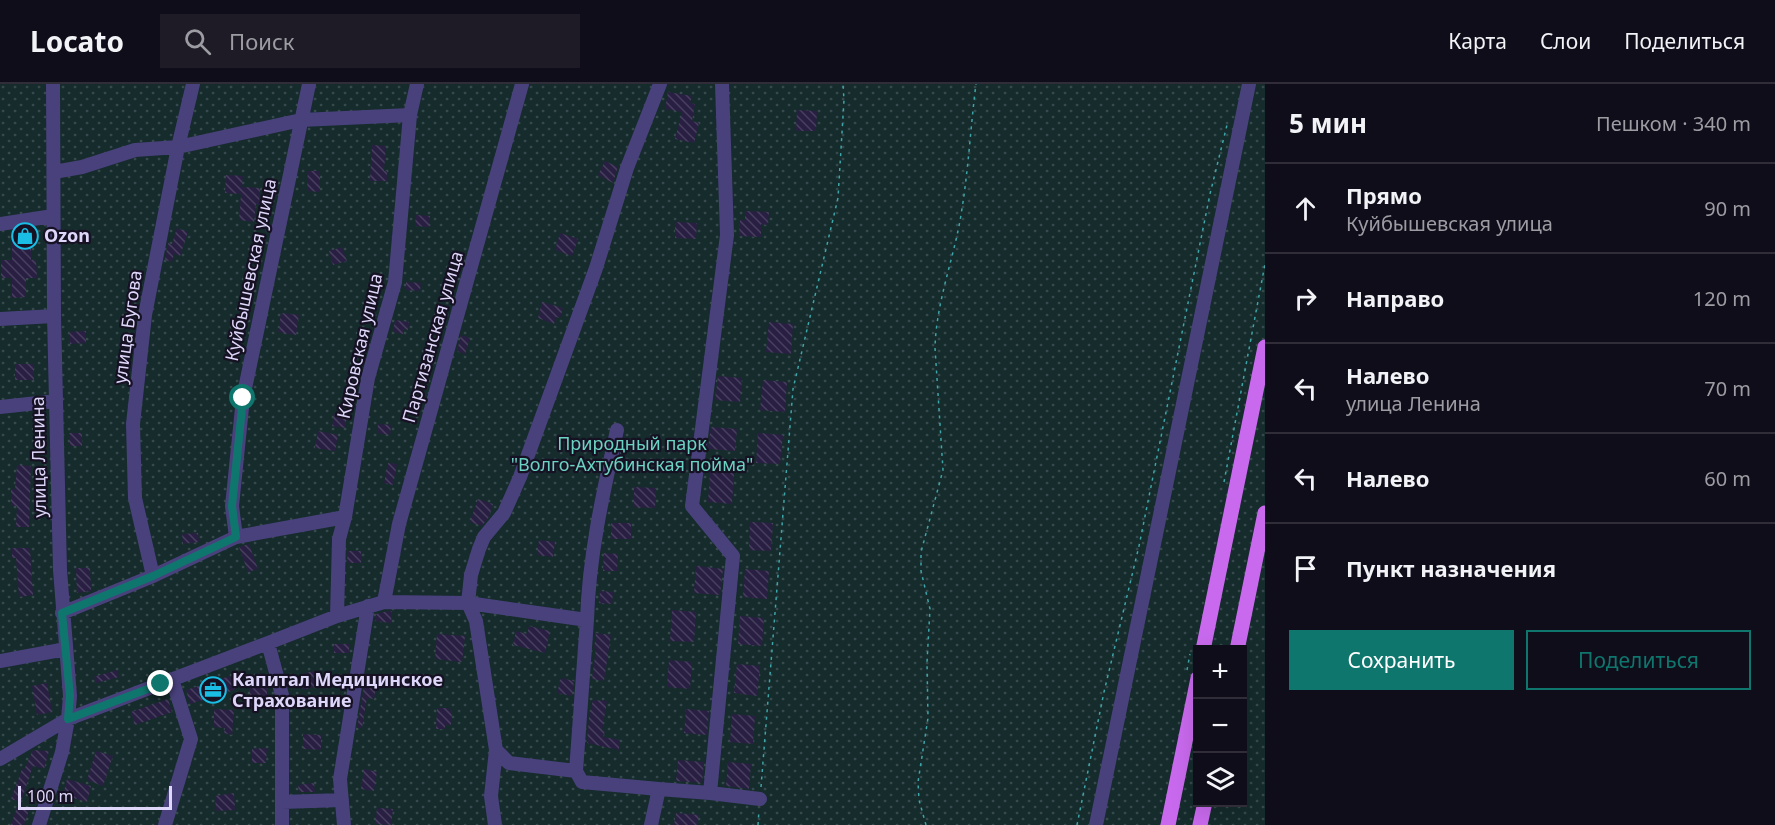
<!DOCTYPE html>
<html lang="ru">
<head>
<meta charset="utf-8">
<style>
  body { margin:0; font-family:"Noto Sans",sans-serif; background:#1e1b27; color:#f1f3f6 }
  .controls { position:absolute; right:18px; bottom:18px; display:grid; overflow:hidden; border-radius:0px; box-shadow:0 6px 24px #0002 }
  .controls button { width:54px; height:54px; display:grid; place-items:center; padding:0; border:0; border-bottom:2px solid #302d39; background:#100d1a; color:#f1f3f6; font:30px sans-serif }
  .scale { position:absolute; left:18px; bottom:15px; width:154px; box-sizing:border-box; padding-left:6px; border:3px solid #ded7fa; border-top:0; font-size:16px; line-height:21px; white-space:nowrap; color:#ded7fa; -webkit-text-stroke:4px #161123; paint-order:stroke }
  .stop { position:absolute; width:18px; height:18px; margin:-14px; border:4px solid #0f766e; border-radius:50%; background:#fff }
  .stop.end { background:#0f766e; border-color:#fff; box-shadow:0 2px 6px #0008 }
  .list { margin:0; padding:0; list-style:none }
  h2 { display:flex; justify-content:space-between; align-items:center; height:78px; margin:0; padding:0 24px; font-size:26px }
  h2 small { font-size:20px; font-weight:400; color:#9c9ca2 }
  .list li { display:grid; grid-template-columns:39px 1fr auto; gap:18px; align-items:center; box-sizing:border-box; height:90px; padding:0 24px; border-top:2px solid #302d39 }
  .list b { display:block; font-size:22px; white-space:nowrap }
  .list p { margin:0; font-size:20px; white-space:nowrap; color:#9c9ca2 }
  .list em { font-size:20px; font-style:normal; color:#9c9ca2 }
  .actions { display:flex; gap:12px; padding:18px 24px }
  .actions a { flex:1; padding:14px 0; border:2px solid #0f766e; border-radius:0px; text-align:center; font-size:21px; color:#0f766e }
  .actions .main { background:#0f766e; color:#fff }
  .icon { flex:none; width:33px; height:33px; fill:none; stroke:currentColor; stroke-width:2; stroke-linecap:round; stroke-linejoin:round }
  .map { position:relative; flex:none; width:1265px; height:741px; overflow:hidden }
  header { display:flex; align-items:center; gap:36px; box-sizing:border-box; height:84px; padding:0 30px; background:#100d1a; border-bottom:2px solid #302d39 }
  header strong { font-size:28px }
  nav { display:flex; gap:33px; margin-inline-start:auto; font-size:21px }
  .search { width:420px; height:54px; background:#1e1b27; display:flex; align-items:center; gap:15px; box-sizing:border-box; padding:0 21px; border-radius:0px; color:#9c9ca2; font-size:22px }
  main { display:flex }
  aside { flex:1; background:#100d1a }
  .map>svg:first-child { display:block }
  .park { fill:url(#park-dots); fill-rule:evenodd }
  .building { fill:url(#building-back-hatch) }
  .lines { fill:none; stroke-linecap:round; stroke-linejoin:round }
  .path { stroke:#3da6a9; stroke-width:1.5; stroke-dasharray:3 4.5; stroke-linecap:butt }
  .minor { stroke:#49417c; stroke-width:14 }
  .major { stroke:#c96aee; stroke-width:15 }
  .route { stroke:#0f766e; stroke-width:8 }
  .labels { text-anchor:middle; stroke-width:4.5; stroke-linejoin:round; paint-order:stroke }
  .poi-label { font-size:18px; font-weight:bold; fill:#ded7fa; stroke:#161123; text-anchor:start }
  .street-label { font-size:18px; fill:#ded7fa; stroke:#161123 }
  .park-label { font-size:18px; fill:#6bd3c2; stroke:#161123 }
</style>
</head>
<body>
<header>
<strong>Locato</strong>
<div class="search"><svg class="icon" aria-label="search" viewBox="0 0 24 24"><circle cx="10" cy="10" r="6"/><path d="M15 15l6 6"/></svg>Поиск</div>
<nav><a>Карта</a><a>Слои</a><a>Поделиться</a></nav>
</header>
<main>
<div class="map">
<svg width="1265" height="741" viewBox="0 0 1265 741">
  <defs>
    <pattern id="park-dots" width="8" height="8" patternUnits="userSpaceOnUse" patternTransform="scale(1.5)"><rect width="8" height="8" fill="#152b2c"/><path d="M2 2h.1M6 6h.1" fill="none" stroke="#37494c" stroke-width="1.8" stroke-linecap="round"/></pattern>
    <pattern id="building-back-hatch" width="6" height="6" patternUnits="userSpaceOnUse" patternTransform="scale(1.5)"><rect width="6" height="6" fill="#291f42"/><path d="M-1 5l2 2M0 0l6 6M5-1l2 2" fill="none" stroke="#483f5e"/></pattern>
  </defs>
  <rect width="100%" height="100%" fill="#161123"/>
  <path class="park" d="M0 0H1265V741H0ZM1198 566H1242V718H1198Z"/>
  <path class="building" d="M668 8 692 12 690 19 695 20 692 37 699 39 694 59 675 55 682 28 665 25Z
    M797 26 817 27 816 47H796Z
    M372 61 386 62 384 87H387V97H370Z
    M605 77 618 83 613 99 598 91Z
    M308 87H320V108L307 107Z
    M226 91 243 92 242 103 260 104 259 121 256 120 254 138 239 136 241 110 225 109Z
    M745 127 769 128 768 141 761 140V153L739 152 740 136H745Z
    M416 131 430 132 429 143 415 142Z
    M675 138 697 139 696 155 675 154Z
    M31 144V176H36L37 194H26V213L12 214V194H1V176H12V147Z
    M177 144 188 148 180 172 174 170 172 178 165 176 168 159 172 160Z
    M560 149 578 155 572 172 555 166Z
    M342 163 347 177 333 181 329 167Z
    M406 198 421 199 420 207 406 206Z
    M542 218 563 224 560 234 556 233 554 240 538 234Z
    M281 229 299 231 296 251 278 248Z
    M395 236 409 238 408 246 404 245 403 250 393 248Z
    M769 238 793 240 791 270 766 268Z
    M86 247V259L70 260 69 248Z
    M461 251 470 254 465 270 457 267Z
    M15 280H34V296H15Z
    M718 292 742 294 740 318 715 316Z
    M763 296 787 298 785 328 760 326Z
    M334 330 347 332 345 344 332 342Z
    M378 340 391 341 390 351 377 349Z
    M711 343 737 345 735 367 708 365Z
    M318 347 338 351 335 367 315 364Z
    M69 349H82V362H70Z
    M758 349 783 351 780 380 756 379Z
    M388 379 397 380 393 401 384 399Z
    M17 381 31 382 29 443H16L17 422H11V405H15Z
    M710 387 734 389 732 420 708 418Z
    M634 403 656 404 655 424 634 423Z
    M478 415 493 420 489 433 482 442 470 438Z
    M750 438 773 439 771 467 749 466Z
    M611 439H631V455H611Z
    M198 449 199 458 183 460 182 450Z
    M539 456 555 458 553 473 537 471Z
    M249 460 258 485 248 488 239 463Z
    M12 464H30L33 511 19 513 16 474H12Z
    M348 467H361V479H347Z
    M604 469 618 470 617 487H603Z
    M696 482 723 485 720 511 694 509Z
    M76 484H90L91 507 77 509Z
    M745 485 769 487 767 515 743 513Z
    M600 507 613 508 612 520 599 519Z
    M672 526 696 528 694 558 670 557Z
    M388 527H392L391 539 375 537 376 530Z
    M740 532 764 534 762 562 738 560Z
    M529 542 550 547 545 569 513 561 516 547 527 550Z
    M596 549 611 551 604 597 592 595 596 565H594Z
    M437 550 465 552 462 578 435 575Z
    M334 560H349V569H334Z
    M669 576 692 578 690 605 667 603Z
    M737 580 760 582 757 612 734 609Z
    M117 586 119 593 96 599 94 593Z
    M313 587 317 602 303 606 299 591Z
    M230 592 235 606 190 620 186 606Z
    M561 594 574 597 572 612 557 609Z
    M365 597 377 599 374 615 367 614 362 644H357Z
    M47 599 52 628 37 631 32 602Z
    M250 603 267 604V622H250Z
    M168 615 172 628 135 641 131 628Z
    M593 616 607 617 602 646 605 647 603 653 620 656 619 666 587 659 589 633Z
    M437 624H449V627H452L451 641H445V645H436Z
    M214 625 234 626 232 651 224 649 225 644 214 643Z
    M686 625 709 627 707 651 684 649Z
    M732 630 755 632 753 660 730 658Z
    M303 650 321 651V666L303 665Z
    M267 664 266 679H252V665Z
    M33 666 49 667 44 685 33 682 21 718 11 715 22 685 24 686Z
    M96 667 113 672 103 702 87 696Z
    M678 676 704 678 702 699 676 697Z
    M728 678 751 680 749 705 726 702Z
    M364 685 377 688 374 707 361 705Z
    M67 695 91 702 87 718 63 711Z
    M314 699 315 708H299L298 701Z
    M234 709 235 726 216 727 215 712Z
    M17 723 29 726 24 741H11Z
    M377 724 393 725 391 741 375 740Z
    M676 729 699 731 697 741H674Z"/>
  <g class="lines">
    <path class="path" d="M1224 398 1265 180
      M1242 583 1244 578
      M1187 586 1190 570
      M761 703 793 305 838 114 844 16 843 0
      M758 741 759 726
      M926 741 919 716 918 698 928 634 927 578 930 525 921 487V468L943 386 935 264C936 222 951 182 959 142 968 95 970 47 976 0
      M1077 741 1104 608 1139 462 1210 110 1227 41"/>
    <path class="minor" d="M722 0 727 151 692 422 733 472 710 709 760 715
      M54 88 82 83 135 66 178 63 301 36 410 31
      M0 140 53 132
      M0 235 54 232
      M0 323 56 317
      M617 346C603 409 589 471 587 536L468 519 471 491 479 465 484 453 504 429 520 393 596 184 627 84 660 0
      M236 453 232 422 243 314 309 0
      M153 492 135 414 133 340 145 231 178 63 193 0
      M384 518 399 440 522 0
      M62 529 153 492 236 453 345 433
      M337 532 339 455 345 433 368 294 395 198 410 31 417 0
      M268 559 337 532 384 518 468 519 476 537 496 666 491 712 495 741
      M0 577 66 565
      M496 666 509 679 576 687 587 536
      M0 675 68 635 268 559 282 611V741
      M576 687 582 698 659 705 651 741
      M659 705 710 709
      M282 718 342 716
      M39 741 62 668 68 635 70 612 60 486 54 232 53 0
      M165 741 191 655 172 595
      M344 741 340 695 368 522
      M1096 741 1249 0"/>
    <path class="major" d="M1203 566 1265 263
      M1237 566 1265 429
      M1168 741 1198 594
      M1200 741 1205 718"/>
  </g>
  <g class="lines">
    <path class="route" d="M161 600 68 635 70 612 62 529 153 492 236 453 232 422 243 314"/>
  </g>
  <defs>
    <g id="shop-ring" transform="scale(1.35)"><circle r="9.5" fill="#161123" stroke="#1abee4" stroke-width="1.5"/><path d="M-5-2.5h2.3a2.7 3.5 0 0 1 5.4 0H5L5.5 6h-11ZM-1.5-2.5h3a1.5 2.3 0 0 0-3 0Z" fill="#1abee4"/></g>
    <g id="office-ring" transform="scale(1.35)"><circle r="9.5" fill="#161123" stroke="#1abee4" stroke-width="1.5"/><path d="M-6-3h4V-5.5h4V-3h4V5H-6ZM-1-4.5V-3h2v-1.5ZM-6 0V1H6V0Z" fill="#1abee4"/></g>
  </defs>
  <g fill-rule="evenodd">
    <use href="#shop-ring" x="25" y="152"/>
    <use href="#office-ring" x="213" y="606"/>
  </g>
  <g class="labels">
    <g class="poi-label">
      <text x="44" y="158">Ozon</text>
      <text x="232" y="602">Капитал Медицинское<tspan x="232" dy="21">Страхование</tspan></text>
    </g>
    <g class="street-label">
      <text transform="translate(251 186) rotate(-78)" y="6">Куйбышевская улица</text>
      <text transform="translate(128 243) rotate(-82)" y="6">улица Бугова</text>
      <text transform="translate(433 253) rotate(-74)" y="6">Партизанская улица</text>
      <text transform="translate(360 262) rotate(-77)" y="6">Кировская улица</text>
      <text transform="translate(39 373) rotate(-91)" y="6">улица Ленина</text>
    </g>
    <g class="park-label">
      <text x="632" y="366">Природный парк<tspan x="632" dy="21">"Волго-Ахтубинская пойма"</tspan></text>
    </g>
  </g>
</svg>
<div class="controls">
<button>+</button>
<button>−</button>
<button><svg class="icon" aria-label="layers" viewBox="0 0 24 24"><path d="M12 4l9 5-9 5-9-5zM3 14l9 5 9-5"/></svg></button>
</div>
<div class="scale">100 m</div>
<div class="stop" style="left:243px;top:314px"></div>
<div class="stop end" style="left:161px;top:600px"></div>
</div>
<aside>
<h2>5 мин<small>Пешком · 340 m</small></h2>
<ul class="list">
<li><svg class="icon" aria-label="ahead" viewBox="0 0 24 24"><path d="M12 20V5M6 11l6-6 6 6"/></svg><div><b>Прямо</b><p>Куйбышевская улица</p></div><em>90 m</em></li>
<li><svg class="icon" aria-label="right" viewBox="0 0 24 24"><path d="M7 20v-9h11M14 6l5 5-5 5"/></svg><div><b>Направо</b></div><em>120 m</em></li>
<li><svg class="icon" aria-label="left" viewBox="0 0 24 24"><path d="M17 20v-9H6M10 6l-5 5 5 5"/></svg><div><b>Налево</b><p>улица Ленина</p></div><em>70 m</em></li>
<li><svg class="icon" aria-label="left" viewBox="0 0 24 24"><path d="M17 20v-9H6M10 6l-5 5 5 5"/></svg><div><b>Налево</b></div><em>60 m</em></li>
<li><svg class="icon" aria-label="arrive" viewBox="0 0 24 24"><path d="M6 21V4h12l-3 4 3 4H6"/></svg><div><b>Пункт назначения</b></div></li>
</ul>
<div class="actions"><a class="main">Сохранить</a><a>Поделиться</a></div>
</aside>
</main>
</body>
</html>
